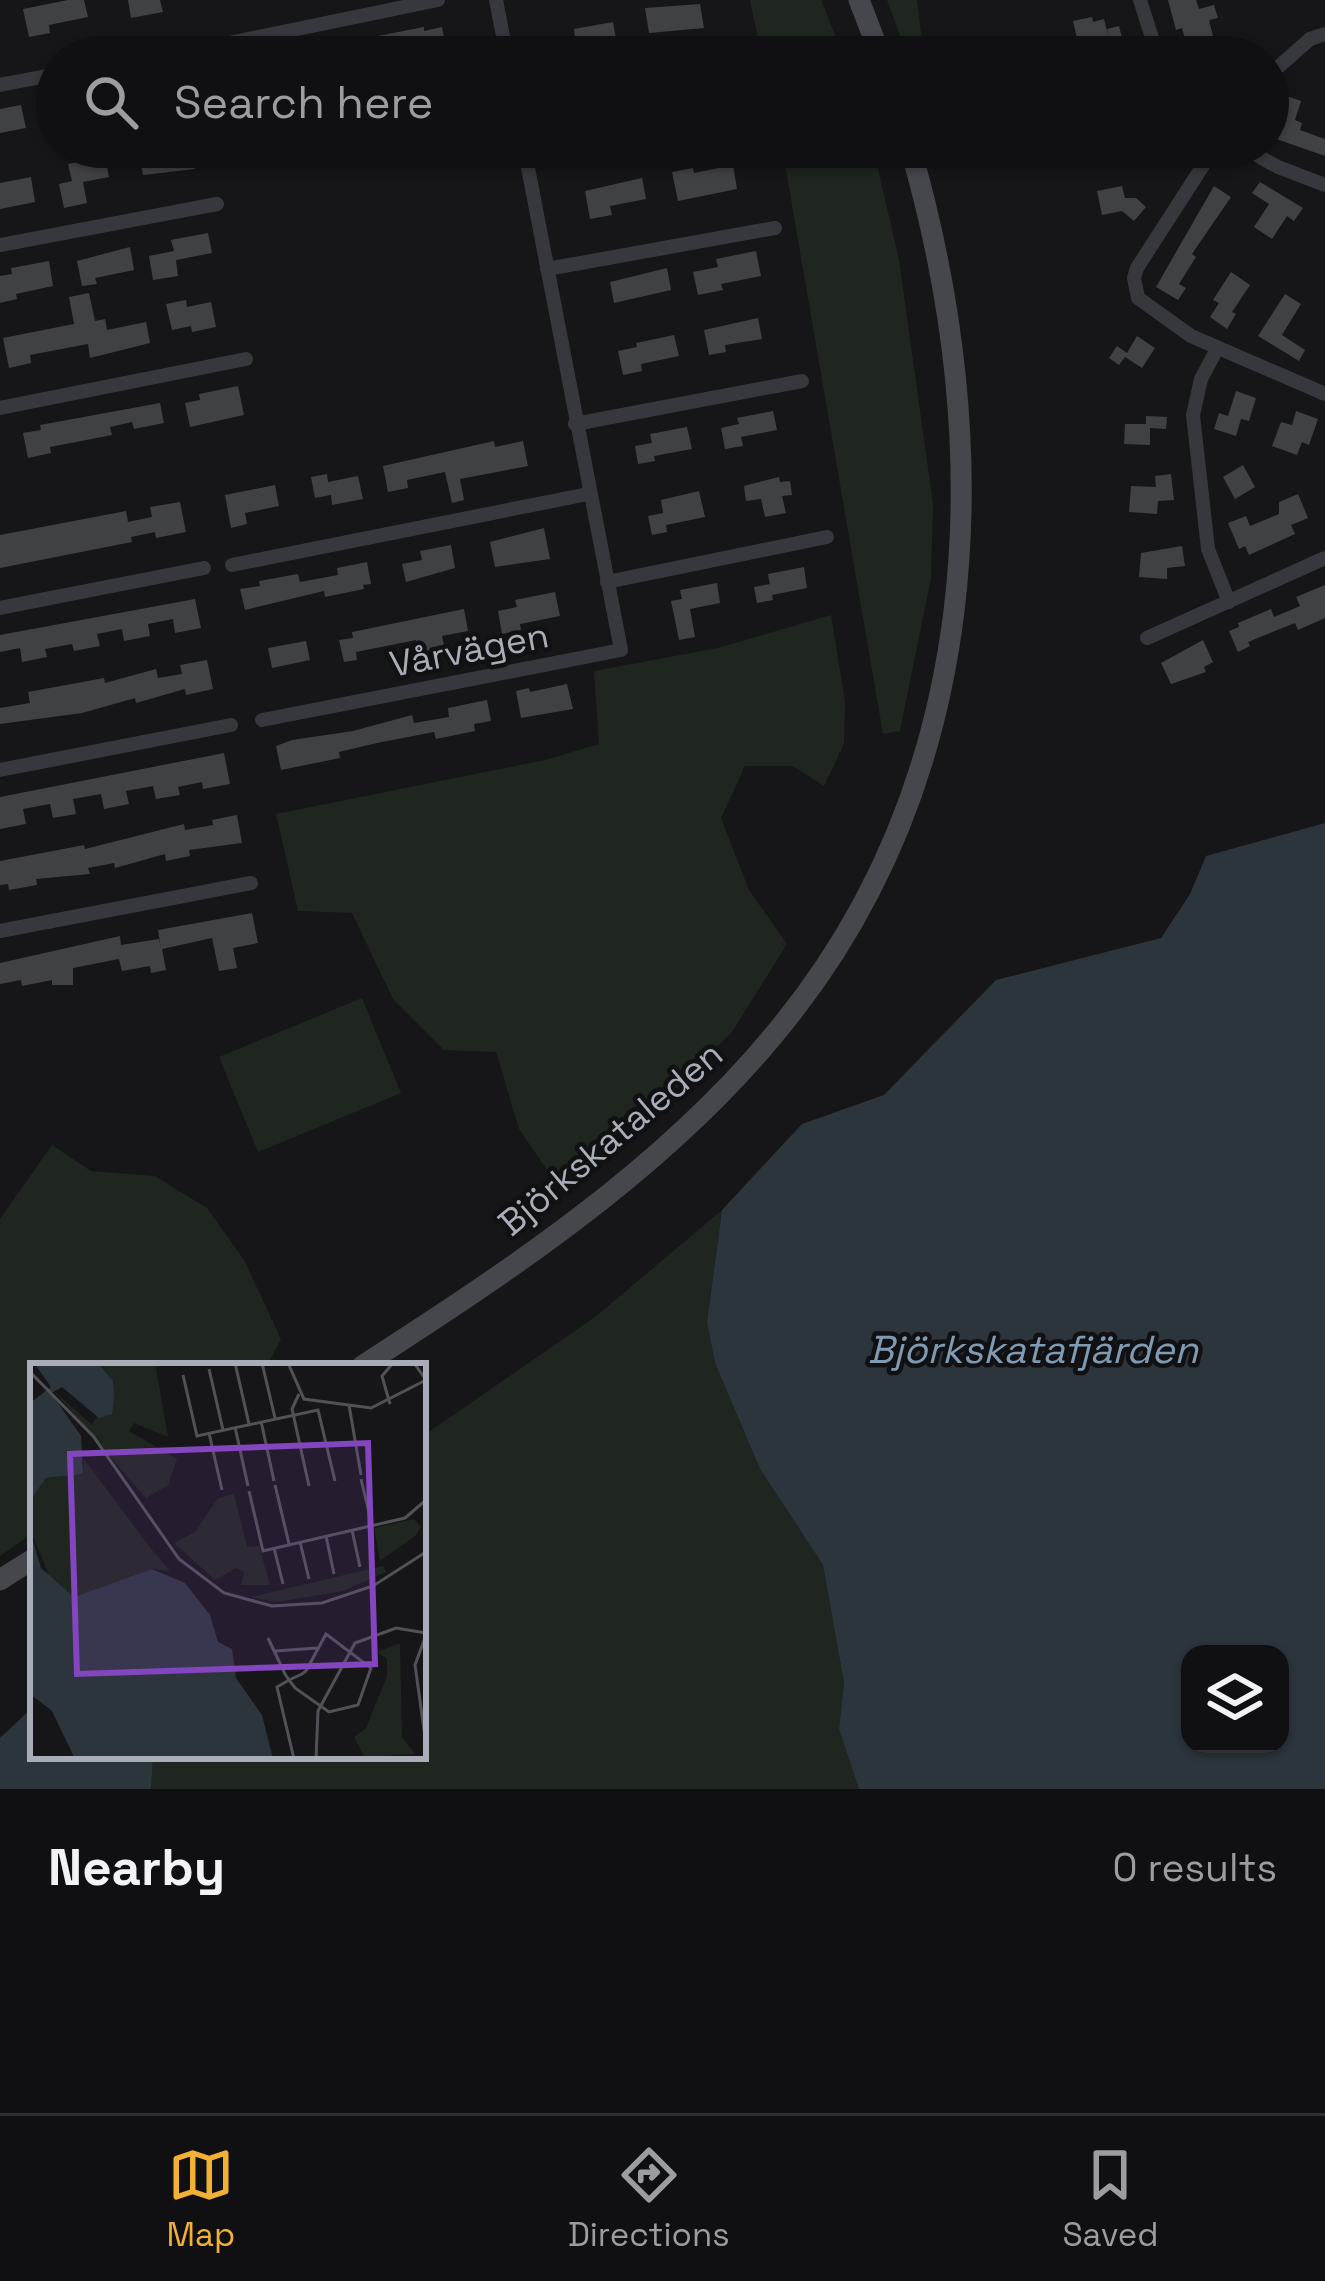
<!DOCTYPE html>
<html lang="en">
<head>
<meta charset="utf-8">
<style>
  body { margin:0; font-family:"Space Grotesk",sans-serif; background:#1e1e20; color:#f1f3f6 }
  .controls { position:absolute; right:36px; bottom:36px; display:grid; overflow:hidden; border-radius:24px; box-shadow:0 3px 9px #0004 }
  .controls button { width:108px; height:108px; display:grid; place-items:center; padding:0; border:0; border-bottom:3px solid #303032; background:#101012; color:#f1f3f6; font:60px sans-serif }
  .list { margin:0; padding:0; list-style:none }
  h2 { display:flex; justify-content:space-between; align-items:center; height:156px; margin:0; padding:0 48px; font-size:51px }
  h2 small { font-size:39px; font-weight:400; color:#9c9d9f }
  .icon { flex:none; width:66px; height:66px; fill:none; stroke:currentColor; stroke-width:2; stroke-linecap:round; stroke-linejoin:round }
  .map { position:relative; flex:none; width:1325px; height:1789px; overflow:hidden }
  .search { position:absolute; background:#101012; box-shadow:0 3px 9px #0004; left:36px; right:36px; top:36px; height:132px; display:flex; align-items:center; gap:30px; box-sizing:border-box; padding:0 42px; border-radius:66px; color:#9c9d9f; font-size:45px }
  .sheet { height:324px; background:#101012 }
  nav { display:flex; justify-content:space-around; align-items:center; box-sizing:border-box; height:168px; border-top:3px solid #303032; background:#101012; font-size:33px; color:#9c9d9f }
  nav a { display:grid; justify-items:center; gap:6px }
  nav .on { color:#f2b134 }
  .map>svg:first-child { display:block }
  .green { fill:#1e261f }
  .water { fill:#2c353c; fill-rule:evenodd }
  .building { fill:#404145 }
  .lines { fill:none; stroke-linecap:round; stroke-linejoin:round }
  .street { stroke:#37383d; stroke-width:14 }
  .secondary { stroke:#45474d; stroke-width:21 }
  .labels { text-anchor:middle; stroke-width:9; stroke-linejoin:round; paint-order:stroke }
  .street-label { font-size:36px; fill:#a8adb8; stroke:#111113 }
  .water-label { font-size:39px; font-style:italic; fill:#7f9bb3; stroke:#111113 }
  .inset-road { fill:none; stroke:#505258; stroke-width:3 }
  .view { fill:#8446be; fill-opacity:0.15; stroke:#8446be; stroke-width:6 }
  .inset-edge { fill:none; stroke:#a8adb8; stroke-width:6 }
</style>
</head>
<body>
<div class="map">
<svg width="1325" height="1789" viewBox="0 0 1325 1789">
  <rect width="100%" height="100%" fill="#161618"/>
  <path class="green" d="M750 0H821L844 57H762Z
    M887 0H917L924 57H908Z
    M782 147H873L899 260 933 504 931 578 900 731 883 734Z
    M831 615 845 701 844 744 824 786 793 766H745L721 818 749 890 787 944 732 1032 675 1088 556 1183 519 1129 496 1052 444 1050 393 999 352 913 298 911 276 814 545 760 599 744 594 671 718 648Z
    M362 998 401 1093 258 1152 219 1057Z
    M52 1145 91 1171 155 1176 207 1208 244 1260 281 1339 267 1366H33V1533L0 1556V1219Z
    M722 1210 707 1321 715 1363 760 1469 823 1565 844 1683 839 1729 859 1789H151L153 1756H423V1436L595 1317Z"/>
  <path class="water" d="M1325 823V1789H859L839 1729 844 1683 823 1565 760 1469 715 1363 707 1322 722 1210 802 1124 884 1095 996 980 1161 938 1190 894 1206 856ZM1190 1654H1280V1744H1190Z
    M33 1707V1756H153L151 1789H0V1738Z"/>
  <path class="building" d="M68 0H84L88 17 49 25 50 33 29 37 23 9Z
    M128 0H160L163 12 131 18Z
    M1168 0H1196L1199 9 1214 5 1218 18 1209 20 1218 57 1189 55 1182 28 1176 30Z
    M700 4 704 28 649 33 645 8Z
    M1092 17 1093 22 1104 19 1109 39 1107 29 1119 26 1123 42 1110 45 1109 40 1079 47 1073 21Z
    M613 22 617 45 588 51 589 57H565L562 42 575 39 574 29Z
    M424 27V31L442 27 447 54 416 57 414 49 374 57H302L301 51Z
    M1281 94 1301 101 1295 120 1302 123 1300 130 1325 139V156L1268 136Z
    M21 105 26 128 0 133V109Z
    M154 147 155 152 191 147 195 169 143 175 138 148Z
    M105 157 109 177 83 182 87 203 64 208 59 184 72 181 68 164Z
    M733 165 737 189 678 201 672 172 693 168 694 173Z
    M31 177 35 202 0 209V183Z
    M642 178 646 199 610 206 612 215 590 219 585 191Z
    M1260 182 1303 208 1294 221 1287 216 1272 239 1254 227 1269 204 1252 193Z
    M1122 186 1125 198H1136L1146 207 1134 221 1122 211 1102 215 1097 191Z
    M1214 186 1231 197 1192 254 1196 257 1179 284 1186 288 1178 300 1156 287Z
    M208 233 212 253 176 260 178 276 153 280 149 256 174 251 171 240Z
    M130 247 134 270 95 278 97 284 82 286 77 261Z
    M756 251 761 276 721 284 723 290 698 295 693 272 718 267 716 259Z
    M49 261 53 286 16 294 17 299 0 303V276L12 274 11 268Z
    M667 268 671 290 614 303 610 282Z
    M1231 272 1250 285 1232 312 1236 314 1227 329 1210 317 1219 303 1213 300Z
    M89 293 95 321 105 319 107 330 146 322 150 343 90 358 88 344 30 355 31 363 9 368 3 338 74 324 69 297Z
    M1285 294 1301 304 1282 335 1305 350 1299 361 1258 336Z
    M186 300 187 307 211 302 216 327 192 332 191 326 172 330 166 304Z
    M758 318 762 339 725 345 726 352 709 355 704 330Z
    M674 335 679 356 641 364 642 371 623 375 618 351 637 347 636 343Z
    M1137 336 1155 348 1142 368 1125 357 1119 365 1109 358 1117 346 1127 353Z
    M238 386 244 415 190 427 185 403 200 400 199 394Z
    M1236 391 1256 398 1249 421 1241 419 1236 436 1214 429 1219 413 1228 416Z
    M160 403 164 423 134 429 132 422 110 427 112 435 50 447 51 453 28 458 23 433 41 430 40 425Z
    M773 411 777 430 741 437 743 446 725 449 721 428 739 424 737 418Z
    M1296 411 1318 419 1309 445 1302 442 1297 455 1272 446 1281 422 1292 425Z
    M1146 416 1167 417 1166 429 1150 428V445L1124 444 1125 424H1146Z
    M687 427 692 449 654 456 655 461 638 464 635 446 652 443 650 434Z
    M494 441 495 447 523 441 528 466 460 479 464 500 452 503 445 472 407 480 408 488 388 492 383 466Z
    M1243 465 1255 487 1235 499 1223 477Z
    M327 474 328 482 358 476 363 499 332 505 331 495 315 498 311 477Z
    M1171 474 1174 500 1158 501 1157 514 1129 512 1131 486 1156 487 1155 476Z
    M779 477 780 482 790 481 792 495 782 496 786 513 765 517 761 499 746 501 744 486Z
    M275 485 279 506 245 513 247 524 231 528 225 495Z
    M699 491 705 517 666 525 667 532 652 535 648 516 663 513 661 500Z
    M1298 494 1308 518 1291 525 1295 534 1249 555 1245 546 1239 549 1228 523 1246 516 1250 526 1279 514V502Z
    M180 502 186 532 156 538 155 532 131 537 132 542 0 568V535L126 511 128 522 152 517 150 507Z
    M544 528 550 559 495 567 490 542Z
    M451 545 455 568 406 582 402 564 422 560 420 551Z
    M1182 546 1185 566 1167 568V579L1139 577 1141 553Z
    M367 562 371 584 363 585 364 589 325 597 324 591 245 610 240 589 260 586 259 581 298 574 300 582 338 575 337 568Z
    M804 567 807 588 772 595 773 600 757 603 754 587 770 584 771 591 768 574Z
    M717 583 720 603 690 609 695 637 679 640 671 601 682 599 680 590Z
    M1325 585V618L1298 630 1295 623 1248 642 1250 646 1238 652 1229 631 1239 627 1238 623 1271 609 1274 617 1300 606 1296 597Z
    M555 592 560 616 520 624 521 630 502 634 498 611 517 607 515 600Z
    M195 599 201 628 175 633 173 619 148 624 150 636 124 641 122 629 97 634 100 646 74 651 72 644 45 649 47 657 22 662 20 648 0 652V635Z
    M464 609 468 631 442 636 445 651 419 656 416 640 356 652 357 660 344 662 339 640 353 638 352 632Z
    M1203 640 1213 662 1204 667 1206 672 1171 684 1161 663Z
    M306 641 310 660 272 668 268 648Z
    M207 660 213 689 186 695 185 689 136 703 135 698 82 713 0 724V708L30 703 28 692 104 678 105 683 156 669 158 678 182 674 180 665Z
    M567 684 573 709 521 718 516 691 529 688 530 692Z
    M487 700 491 721 474 724 475 731 436 739 434 732 377 743 339 752 340 758 281 770 276 746 292 740 353 731 412 715 414 723 449 717 448 708Z
    M224 753 230 784 203 789 202 782 178 787 180 795 156 799 153 786 126 791 129 804 104 809 101 794 73 799 76 814 53 818 50 804 23 809 26 824 0 829V797Z
    M237 815 242 843 189 850 190 856 166 861 165 854 115 868 114 863 88 868 90 874 36 879 37 885 9 890 8 884 0 885V861L84 845 85 849 184 824 185 830 213 825 212 820Z
    M252 913 258 943 233 948 237 968 219 971 212 938 162 949 166 970 151 973 150 966 122 971 119 959 73 968V985H52V980L22 986 21 980 0 984V963L120 936 121 945 159 939 161 949 158 930Z"/>
  <g class="lines">
    <path class="street" d="M496 0 507 57
      M1140 0 1158 57
      M210 47 438 0
      M145 57 186 49
      M1268 76 1310 39 1325 34
      M0 85 57 74
      M1215 147 1137 268 1134 278 1138 298 1191 336 1325 394
      M1242 147 1278 167 1325 185
      M0 245 217 204
      M547 269 775 228
      M1217 349 1201 379 1193 415 1208 549 1229 602
      M0 408 246 359
      M575 424 802 381
      M232 565 588 494
      M607 582 827 537
      M0 608 204 568
      M1147 638 1325 558
      M262 720 621 650 524 147
      M0 770 231 725
      M0 931 251 883"/>
    <path class="secondary" d="M859 0 881 57
      M362 1366C508 1272 661 1171 773 1036 985 784 998 451 910 147
      M0 1580 33 1559"/>
  </g>
  <g class="labels">
    <g class="street-label">
      <text transform="translate(469 649) rotate(-11)" y="13">Vårvägen</text>
      <text transform="translate(610 1138) rotate(-40)" y="13">Björkskataleden</text>
    </g>
    <g class="water-label">
      <text x="1033" y="1363">Björkskatafjärden</text>
    </g>
  </g>
  <g transform="translate(30 1363)">
    <rect width="396" height="396" fill="#161618"/>
    <path d="M68 0H125L138 74 104 60 99 68 147 96 138 122 116 135 23 27 62 62 84 20ZM54 96 122 187 140 208 122 206 44 234 24 224 0 167V138L16 115 53 111ZM204 131 217 184 229 183 240 222H211L214 209 206 205 185 217 144 180 165 169 188 135ZM384 156 391 164 385 173 350 198 344 165ZM353 203 356 209 313 228 247 239 221 234ZM370 280 372 374 385 391 334 394 324 374 336 365 357 313V296L347 289Z" fill="#1e261f"/>
    <path d="M4 0H68L83 18 84 36 82 51 69 55 32 24 21 30 51 73 53 111 16 115 0 138V40L21 24ZM0 167 11 205 44 234 122 206 155 220 180 252 188 279 202 286 206 315 232 352 243 396H45L22 348 0 331Z" fill="#2c353c"/>
    <path class="inset-road" d="M205 0 219 61M232 0 245 55M258 0 274 36 341 45 396 17 384 0M179 6 193 67M0 9 63 73 149 196 194 230 242 243 292 240 343 223 396 189M153 12 167 73 288 47 305 118M269 31 262 46 279 123M360 41 352 13 363 0M319 42 331 112M231 58 244 118M205 64 218 123M179 70 192 127M331 116 342 162M245 122 259 181M219 128 233 188 375 155 396 137M322 167 330 204M296 173 304 211M270 179 279 216M244 185 253 221M396 272 385 302 396 381M238 275 255 311 259 317 265 325 299 349 328 342 341 305 296 271 276 308 272 311 259 317 254 320 247 324 264 396M245 288 287 285M286 396 288 348 325 280 366 265 396 270"/>
    <path class="view" d="M338 80 345 301 47 311 40 91Z"/>
    <rect width="396" height="396" class="inset-edge"/>
  </g>
</svg>
<div class="controls">
<button><svg class="icon" aria-label="layers" viewBox="0 0 24 24"><path d="M12 4l9 5-9 5-9-5zM3 14l9 5 9-5"/></svg></button>
</div>
<div class="search"><svg class="icon" aria-label="search" viewBox="0 0 24 24"><circle cx="10" cy="10" r="6"/><path d="M15 15l6 6"/></svg>Search here</div>
</div>
<section class="sheet">
<h2>Nearby<small>0 results</small></h2>
<ul class="list">
</ul>
</section>
<nav>
<a class="on"><svg class="icon" aria-label="map" viewBox="0 0 24 24"><path d="M3 6l6-2 6 2 6-2v14l-6 2-6-2-6 2zM9 4v14M15 6v14"/></svg>Map</a>
<a><svg class="icon" aria-label="directions" viewBox="0 0 24 24"><path d="M12 3l9 9-9 9-9-9zM9 14v-3h6M13 9l2 2-2 2"/></svg>Directions</a>
<a><svg class="icon" aria-label="saved" viewBox="0 0 24 24"><path d="M7 4h10v16l-5-4-5 4z"/></svg>Saved</a>
</nav>
</body>
</html>
